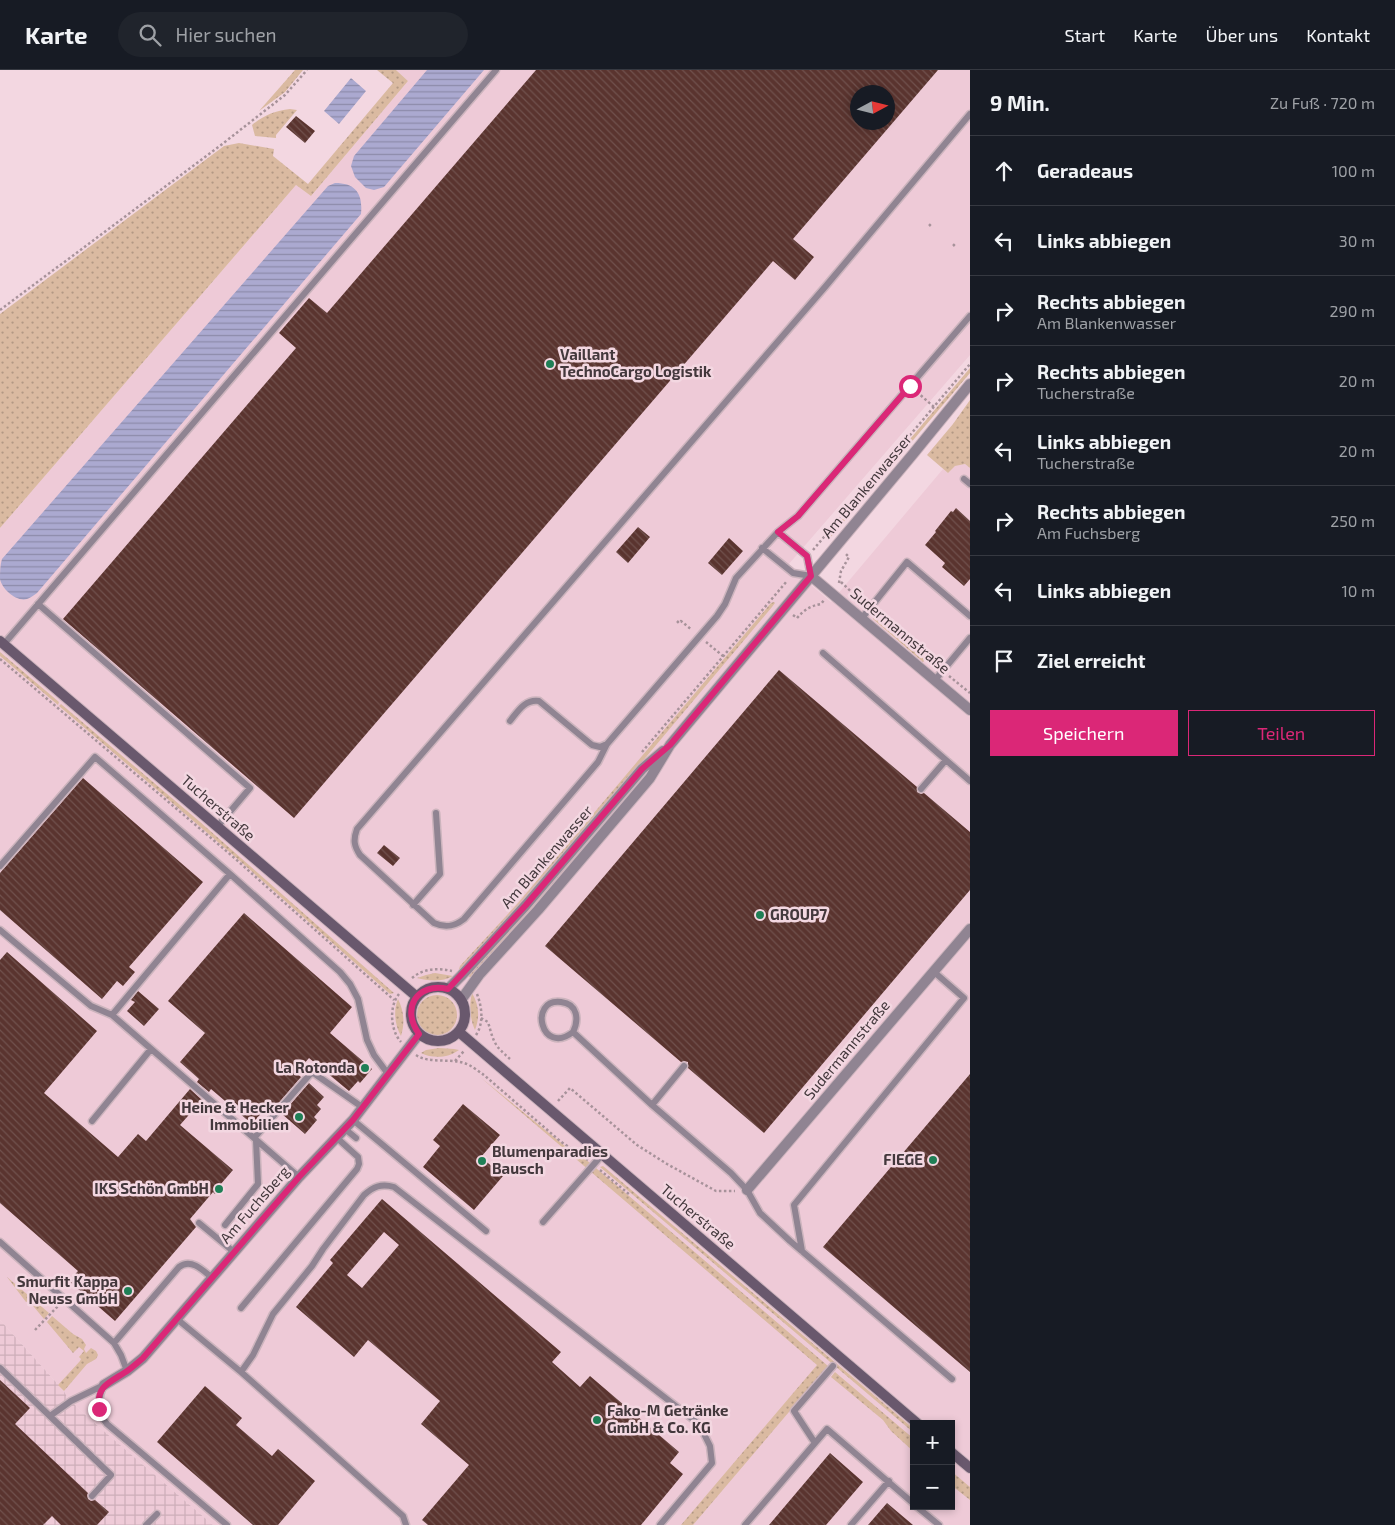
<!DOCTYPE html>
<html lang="de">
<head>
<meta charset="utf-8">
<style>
  body { margin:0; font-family:"Exo 2",sans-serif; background:#20242c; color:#f1f3f6 }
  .controls { position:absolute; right:15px; bottom:15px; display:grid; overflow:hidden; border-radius:0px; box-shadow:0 2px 8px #0003 }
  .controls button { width:45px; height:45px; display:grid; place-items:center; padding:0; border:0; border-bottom:1px solid #363941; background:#171b24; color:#f1f3f6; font:25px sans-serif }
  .compass { position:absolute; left:850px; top:15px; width:45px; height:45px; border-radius:50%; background:#171b24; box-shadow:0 2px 8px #0003; rotate:83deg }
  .stop { position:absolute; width:15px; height:15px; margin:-11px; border:4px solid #db2777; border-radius:50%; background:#fff }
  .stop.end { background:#db2777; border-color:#fff; box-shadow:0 1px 5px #0008 }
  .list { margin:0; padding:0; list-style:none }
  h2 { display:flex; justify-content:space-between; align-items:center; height:65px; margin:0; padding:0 20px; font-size:21px }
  h2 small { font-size:16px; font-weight:400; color:#9ea1a6 }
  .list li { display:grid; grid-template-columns:32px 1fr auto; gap:15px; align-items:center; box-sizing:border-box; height:70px; padding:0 20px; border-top:1px solid #363941 }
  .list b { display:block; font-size:19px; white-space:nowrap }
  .list p { margin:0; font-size:16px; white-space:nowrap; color:#9ea1a6 }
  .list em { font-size:16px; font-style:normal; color:#9ea1a6 }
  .actions { display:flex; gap:10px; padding:15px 20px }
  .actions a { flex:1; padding:11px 0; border:1px solid #db2777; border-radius:0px; text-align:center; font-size:18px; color:#db2777 }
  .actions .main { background:#db2777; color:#fff }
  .icon { flex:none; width:28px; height:28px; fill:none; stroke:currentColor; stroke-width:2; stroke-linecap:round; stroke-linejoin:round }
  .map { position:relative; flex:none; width:970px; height:1455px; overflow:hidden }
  header { display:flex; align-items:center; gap:30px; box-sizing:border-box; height:70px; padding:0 25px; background:#171b24; border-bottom:1px solid #363941 }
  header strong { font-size:24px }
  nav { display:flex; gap:28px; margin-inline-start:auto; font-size:18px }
  .search { width:350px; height:45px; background:#20242c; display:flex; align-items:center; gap:12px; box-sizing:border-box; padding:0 18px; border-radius:28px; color:#9ea1a6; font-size:19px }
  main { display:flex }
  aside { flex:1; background:#171b24 }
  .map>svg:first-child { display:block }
  .built { fill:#eecad7; fill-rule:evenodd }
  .industrial { fill:url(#industrial-grid) }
  .grass { fill:url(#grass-dots) }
  .water { fill:url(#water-rules) }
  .building { fill:url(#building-back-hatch); fill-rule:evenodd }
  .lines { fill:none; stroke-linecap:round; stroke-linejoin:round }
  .service-casing { stroke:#ccb4bd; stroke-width:9 }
  .minor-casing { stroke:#ccb4bd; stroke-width:12 }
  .tertiary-casing { stroke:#ccb4bd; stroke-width:12 }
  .secondary-casing { stroke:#ccb4bd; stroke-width:12 }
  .path { stroke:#a7929a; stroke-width:2.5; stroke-dasharray:2.5 2.5; stroke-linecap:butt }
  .service { stroke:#908492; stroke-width:6 }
  .minor { stroke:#908492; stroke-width:10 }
  .tertiary { stroke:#908492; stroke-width:10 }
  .secondary { stroke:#69586d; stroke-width:10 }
  .route { stroke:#db2777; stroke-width:6 }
  .poi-dot { fill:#1f7f56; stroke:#f3d7e1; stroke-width:2 }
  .labels { text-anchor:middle; stroke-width:5; stroke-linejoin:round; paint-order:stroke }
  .poi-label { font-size:15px; font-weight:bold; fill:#43383c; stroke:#f3d7e1; text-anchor:end }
  .street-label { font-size:15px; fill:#43383c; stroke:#f3d7e1 }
</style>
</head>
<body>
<header>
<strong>Karte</strong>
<div class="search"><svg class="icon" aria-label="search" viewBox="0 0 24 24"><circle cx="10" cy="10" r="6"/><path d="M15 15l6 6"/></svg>Hier suchen</div>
<nav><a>Start</a><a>Karte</a><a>Über uns</a><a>Kontakt</a></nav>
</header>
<main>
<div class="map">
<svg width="970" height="1455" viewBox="0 0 970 1455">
  <defs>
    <pattern id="industrial-grid" width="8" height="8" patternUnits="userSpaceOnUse" patternTransform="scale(1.25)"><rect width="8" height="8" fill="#eecad7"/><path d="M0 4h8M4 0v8" fill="none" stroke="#cdaeb9"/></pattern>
    <pattern id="grass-dots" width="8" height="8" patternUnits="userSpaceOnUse" patternTransform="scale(1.25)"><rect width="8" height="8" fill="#dabaa1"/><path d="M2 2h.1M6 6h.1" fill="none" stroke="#b29884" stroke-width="1.8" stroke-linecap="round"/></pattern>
    <pattern id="water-rules" width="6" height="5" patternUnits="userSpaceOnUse" patternTransform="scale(1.25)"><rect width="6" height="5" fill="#aba9d0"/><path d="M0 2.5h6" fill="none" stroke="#8d8baa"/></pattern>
    <pattern id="building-back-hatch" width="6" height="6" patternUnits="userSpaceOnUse" patternTransform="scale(1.25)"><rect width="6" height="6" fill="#5a342f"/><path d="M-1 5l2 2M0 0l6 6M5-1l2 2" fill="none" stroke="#70514d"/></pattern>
  </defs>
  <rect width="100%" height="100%" fill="#f3d7e1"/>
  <path class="built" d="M396 0H970V285L788 495 831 532 943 399 948 403 955 396 965 394 970 398V1455H213L84 1344 67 1327 64 1321 0 1250V458L296 115 311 126 408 11ZM858 22H888V52H858ZM914 1354H951V1436H914Z"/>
  <path class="industrial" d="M0 1250 64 1321 67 1327 84 1344 213 1455H0Z"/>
  <path class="grass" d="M295 0H303L285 22 259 41Z
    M377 0H396L408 11 311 126 296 115 0 458V244L224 76 239 73 274 79 273 86 308 114 393 13Z
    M290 39 297 40 276 65V68L255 66 252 55C264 45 275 41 290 39Z
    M970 298V303L831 467 829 465Z
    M970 330V398L965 394 955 396 948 403 927 385 953 354Z
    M774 532 775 533 772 537 521 836 461 900 459 899 460 896 518 833 771 533Z
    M875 546 926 589 923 592 873 549Z
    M0 582 59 632 58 635 0 586Z
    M61 634 199 751 394 923 390 924 240 791 59 636Z
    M645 701 647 704 537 836 471 908 467 905Z
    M435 903 453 906C443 912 428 911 417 908L426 905Z
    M472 923C479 935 480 947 475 960 470 950 469 934 472 923Z
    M417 945a20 20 0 1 1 40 0a20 20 0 1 1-40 0Z
    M398 929C404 941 405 953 401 966 395 956 393 940 398 929Z
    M439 978 454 979 459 980C448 988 433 989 421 983L426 980Z
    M480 1007 570 1080 584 1088 635 1131 828 1296 693 1455H681L817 1295Z
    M603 1096 914 1359V1363L600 1097Z
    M7 1207 49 1243 44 1249 29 1231 26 1232Z
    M52 1246 73 1264 82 1269 86 1275 84 1279 86 1283 91 1278 96 1281 98 1285 96 1289 87 1294 64 1321 58 1315 80 1291 81 1289 79 1287 84 1281 79 1277 73 1283 47 1252Z
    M835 1302 914 1369V1382L891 1361 883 1350 831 1307Z
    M951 1401 970 1417V1430L951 1415Z"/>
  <path class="water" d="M427 0H484L384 117 374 120 366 118 355 107 351 96 354 86Z
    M351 8 366 21 339 54 324 41Z
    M335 113C356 113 363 124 361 144L37 523C34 525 30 528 27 529 16 532 2 519 0 509 0 503 0 495 2 489L328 116Z"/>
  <path class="building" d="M536 0H938L793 169 814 187 795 210 773 191 294 748 63 549 296 278 279 263 309 228 327 243ZM858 22H888V52H858Z
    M296 46 315 61 305 73 286 57Z
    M956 438 970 451V509L964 516 942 497 945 493 925 475 936 462 935 461 951 441 953 442Z
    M638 457 650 467 628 493 616 482Z
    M729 468 743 481 722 505 708 493Z
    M779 600 917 717V722L921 724 924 723 970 762V820L764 1063 688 998V992L684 991 681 992 545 876Z
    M83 708 203 812 129 897 135 902 123 916 117 911 102 929 0 840V803Z
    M384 775 400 788 393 796 377 783Z
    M244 843 352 937 330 963 372 999 360 1013 358 1011 349 1021 309 988 296 1003 301 1007 275 1037 270 1033 252 1054 211 1019 209 1022 197 1012 199 1009 180 992 205 963 168 931Z
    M7 882 97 961 44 1023 118 1087 138 1064 146 1071 190 1019 202 1030 180 1055 233 1100 220 1115 222 1116 215 1124 213 1122 190 1149 196 1157 115 1251 69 1211 78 1201 0 1133V890Z
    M138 921 159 939 144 956 127 941 135 932 131 930Z
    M970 1004V1302L823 1177Z
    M309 1013 324 1027 317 1035 321 1039 314 1047 317 1050 305 1064 282 1044Z
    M463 1034 500 1065 481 1087 503 1106 474 1140 423 1097 440 1076 433 1070Z
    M382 1129 561 1282 552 1292 580 1317 590 1306 679 1382 670 1393 683 1404 641 1455H428L422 1450 469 1395 421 1354 440 1331 368 1270 354 1287 296 1237 333 1193 330 1190ZM384 1162 399 1175 362 1218 347 1205Z
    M0 1310 30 1338 15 1354 88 1423 87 1425 88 1429 91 1431 95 1430 109 1442 97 1455H61L52 1446 43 1455H0Z
    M205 1316 242 1348 236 1355 272 1386 278 1379 315 1411 278 1455H253L157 1372Z
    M830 1383 863 1412 826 1455H769Z
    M887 1433 913 1455H868Z"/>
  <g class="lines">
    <g class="service-casing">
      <path id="service" d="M970 44 825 217 357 759C353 770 354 776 360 785L434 853C445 858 454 857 464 849L598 692 607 674 717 546 725 534 736 508 778 462 798 446 970 246
        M964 409 970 414
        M762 478 793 503 811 506 807 486 778 462
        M38 534 250 718 217 757
        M862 548 907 492 970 546
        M4 574 496 0
        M823 583 970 711
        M935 610 970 568
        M510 651C518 641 525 629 539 631L592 675 600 677 607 674
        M921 719 946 690
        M0 796 95 687 230 804 112 945
        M230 804 340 902 350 914 358 929 367 970 374 985 388 1004
        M413 835 440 804 436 743
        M0 860 91 936 112 945 299 1107
        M573 962C579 950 578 934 561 932 528 928 541 987 573 962L652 1035 731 1103 747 1120 760 1143 790 1171 952 1309
        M652 1035 684 996
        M353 1050 486 1161
        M92 1051 151 979
        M345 1059 356 1068
        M254 1068 312 1002 362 1037
        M543 1152 602 1085
        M199 1153 234 1182
        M225 1155 258 1114 256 1070
        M0 1172 114 1273 121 1285 127 1301
        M802 1181 794 1135 964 928 933 901
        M241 1238 357 1099 359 1094 358 1087 337 1068
        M177 1249 241 1302 403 1446 406 1455
        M114 1273 179 1197C191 1188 203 1200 212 1208
        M0 1298 111 1405 92 1426
        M241 1302 253 1285 273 1244 312 1196 323 1179 364 1125C373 1117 381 1113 394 1117L699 1354 710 1376 712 1393 660 1455
        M104 1315C97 1329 97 1342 107 1354L227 1455
        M50 1346 71 1331 104 1315
        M815 1373 794 1341 833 1296
        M916 1436 939 1455
        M146 1455 157 1444
        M745 1455 827 1359 914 1434
        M851 1455 889 1411"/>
    </g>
    <g class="minor-casing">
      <path id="minor" d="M811 506 970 640
        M747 1120 970 859
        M104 1315 127 1301 143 1288 299 1107 353 1050 419 964"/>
    </g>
    <g class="tertiary-casing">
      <path id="tertiary" d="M448 919 461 906 526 835 642 699 663 681
        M461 930 479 905 538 840 650 708 670 675 913 384 970 314"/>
    </g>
    <g class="secondary-casing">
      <path id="secondary" d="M0 571 417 927
        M411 944a27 27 0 1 1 54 0a27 27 0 1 1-54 0Z
        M459 962 918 1354
        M951 1382 970 1398"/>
    </g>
    <path class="path" d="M929 156 932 153
      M953 176 956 173
      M0 240 221 75 285 25 307 0
      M917 322 934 337
      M813 480 970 294
      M841 512 863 533
      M839 513 841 501 849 487 845 483
      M877 544 936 594
      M793 545 797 548C804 540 810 536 821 534L824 530
      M677 551 679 553 681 551 692 560
      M706 572 723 586
      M0 589 231 785 394 930
      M949 606 970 623
      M642 682 787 511
      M412 908C424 898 438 898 452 901
      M399 924C389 936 390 960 401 972
      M481 948 488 952C494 973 494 975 510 989
      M476 965C484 953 482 937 477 924
      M416 985C430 994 448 988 464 993 471 995 478 1001 484 1005L560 1071 588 1090
      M455 991 464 981
      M558 1031 570 1018 637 1075 667 1094 716 1121H735
      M600 1100 630 1125
      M35 1260 58 1236"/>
    <use href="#service" class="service"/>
    <use href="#minor" class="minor"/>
    <use href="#tertiary" class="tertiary"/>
    <use href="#secondary" class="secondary"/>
  </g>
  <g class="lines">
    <path class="route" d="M99 1339C96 1317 108 1313 124 1303 131 1299 137 1293 143 1288L299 1107 353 1050 419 964C401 939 416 912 448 919L526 835 642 699 670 675 811 506 807 486 778 462 798 446 910 316"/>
  </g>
  <g class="poi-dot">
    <circle cx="550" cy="294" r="5"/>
    <circle cx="760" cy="845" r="5"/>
    <circle cx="365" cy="998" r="5"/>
    <circle cx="299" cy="1047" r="5"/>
    <circle cx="933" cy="1090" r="5"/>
    <circle cx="482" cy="1091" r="5"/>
    <circle cx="219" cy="1119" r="5"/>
    <circle cx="128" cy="1221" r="5"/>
    <circle cx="597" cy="1350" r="5"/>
  </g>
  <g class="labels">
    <g class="poi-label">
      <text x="560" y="290" text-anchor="start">Vaillant<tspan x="560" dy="17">TechnoCargo Logistik</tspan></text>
      <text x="770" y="850" text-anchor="start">GROUP7</text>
      <text x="355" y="1003">La Rotonda</text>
      <text x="289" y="1043">Heine &amp; Hecker<tspan x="289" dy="17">Immobilien</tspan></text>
      <text x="492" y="1087" text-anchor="start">Blumenparadies<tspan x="492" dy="17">Bausch</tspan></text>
      <text x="923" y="1095">FIEGE</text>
      <text x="209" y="1124">IKS Schön GmbH</text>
      <text x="118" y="1217">Smurfit Kappa<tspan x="118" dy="17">Neuss GmbH</tspan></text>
      <text x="607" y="1346" text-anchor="start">Fako-M Getränke<tspan x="607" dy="17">GmbH &amp; Co. KG</tspan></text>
    </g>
    <g class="street-label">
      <text transform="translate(867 416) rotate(-50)" y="5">Am Blankenwasser</text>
      <text transform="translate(900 561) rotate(40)" y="5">Sudermannstraße</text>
      <text transform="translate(218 738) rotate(41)" y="5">Tucherstraße</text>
      <text transform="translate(547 787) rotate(-49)" y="5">Am Blankenwasser</text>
      <text transform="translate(847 980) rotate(-50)" y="5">Sudermannstraße</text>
      <text transform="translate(255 1135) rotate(-49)" y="5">Am Fuchsberg</text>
      <text transform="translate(698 1147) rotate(40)" y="5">Tucherstraße</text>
    </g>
  </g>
</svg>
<div class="controls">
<button>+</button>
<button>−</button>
</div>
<svg class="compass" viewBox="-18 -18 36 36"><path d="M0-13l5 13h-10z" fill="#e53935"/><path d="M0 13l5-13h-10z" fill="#9ea1a6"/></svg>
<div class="stop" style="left:910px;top:316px"></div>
<div class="stop end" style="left:99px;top:1339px"></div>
</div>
<aside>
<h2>9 Min.<small>Zu Fuß · 720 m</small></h2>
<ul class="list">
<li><svg class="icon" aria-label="ahead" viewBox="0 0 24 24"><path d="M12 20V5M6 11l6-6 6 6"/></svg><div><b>Geradeaus</b></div><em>100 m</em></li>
<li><svg class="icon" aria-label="left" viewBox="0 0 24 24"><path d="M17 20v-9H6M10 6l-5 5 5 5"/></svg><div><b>Links abbiegen</b></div><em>30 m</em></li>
<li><svg class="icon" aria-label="right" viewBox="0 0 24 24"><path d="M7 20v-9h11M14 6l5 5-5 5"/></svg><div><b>Rechts abbiegen</b><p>Am Blankenwasser</p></div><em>290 m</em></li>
<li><svg class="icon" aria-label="right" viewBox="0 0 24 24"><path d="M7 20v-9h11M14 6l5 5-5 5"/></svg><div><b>Rechts abbiegen</b><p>Tucherstraße</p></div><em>20 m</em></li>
<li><svg class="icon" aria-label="left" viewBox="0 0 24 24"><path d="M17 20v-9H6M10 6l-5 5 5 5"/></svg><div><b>Links abbiegen</b><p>Tucherstraße</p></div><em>20 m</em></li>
<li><svg class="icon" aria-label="right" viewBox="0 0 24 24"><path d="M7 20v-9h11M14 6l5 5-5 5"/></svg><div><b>Rechts abbiegen</b><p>Am Fuchsberg</p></div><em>250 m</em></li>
<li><svg class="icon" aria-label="left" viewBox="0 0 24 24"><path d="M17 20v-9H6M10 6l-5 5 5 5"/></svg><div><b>Links abbiegen</b></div><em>10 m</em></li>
<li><svg class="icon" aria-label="arrive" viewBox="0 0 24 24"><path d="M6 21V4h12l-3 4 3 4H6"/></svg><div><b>Ziel erreicht</b></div></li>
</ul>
<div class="actions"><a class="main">Speichern</a><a>Teilen</a></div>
</aside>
</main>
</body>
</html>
